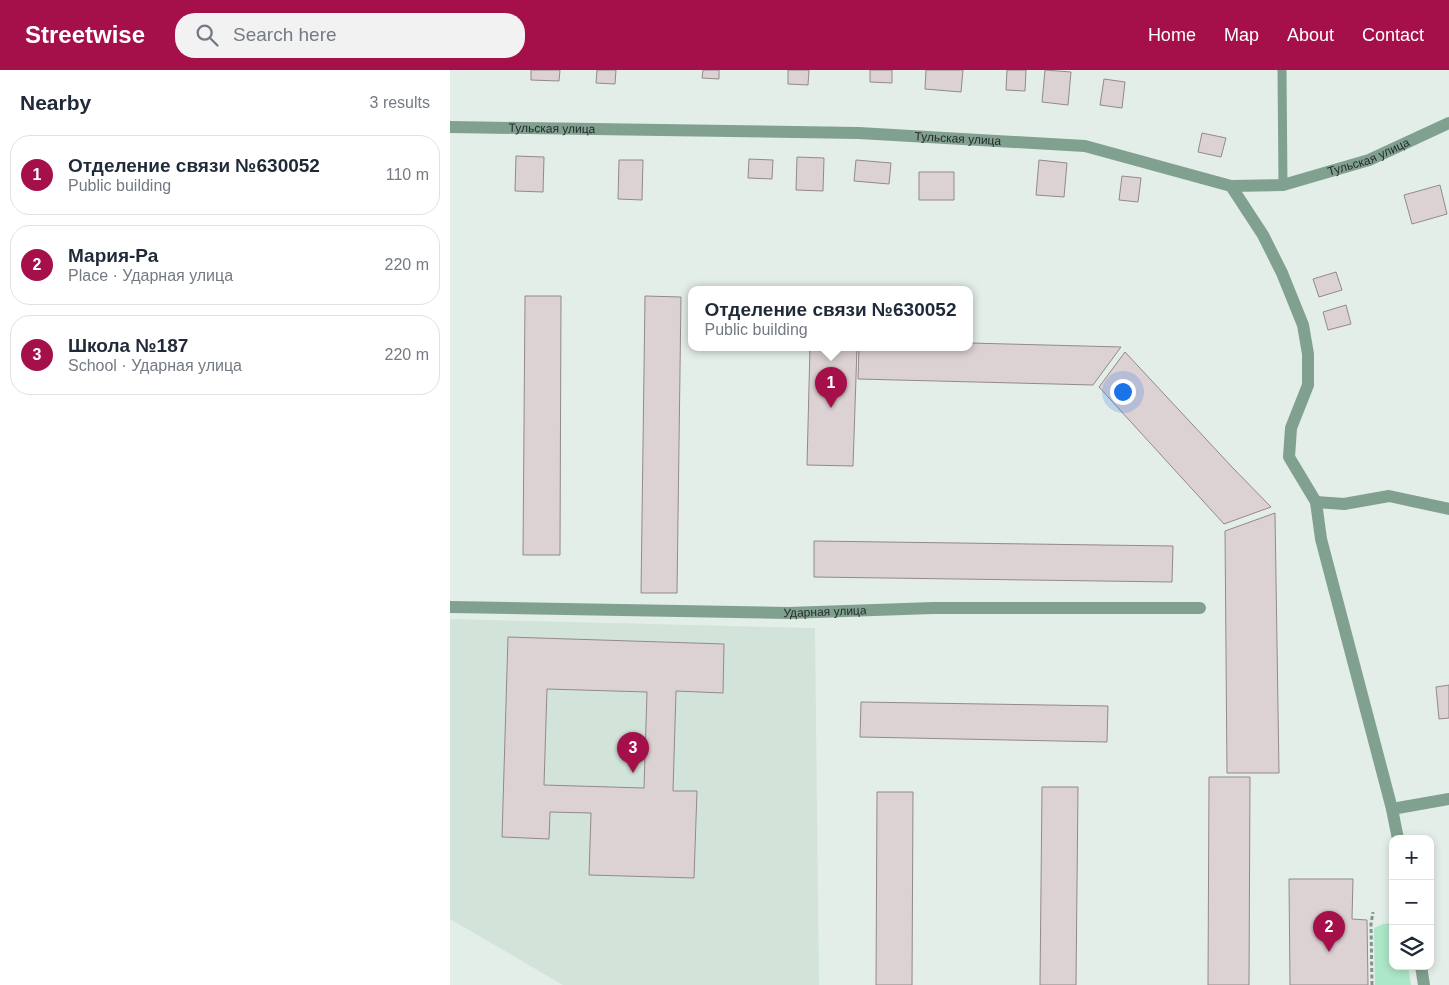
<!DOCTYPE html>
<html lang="en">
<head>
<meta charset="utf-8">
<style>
  body { margin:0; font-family:Arial,sans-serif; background:#f2f2f3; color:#1f2937 }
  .controls { position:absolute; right:15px; bottom:15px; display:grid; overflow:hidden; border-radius:10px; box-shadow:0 2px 8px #0003 }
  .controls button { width:45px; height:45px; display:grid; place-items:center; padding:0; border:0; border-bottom:1px solid #e0e1e3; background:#fff; color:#1f2937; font:25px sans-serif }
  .you { position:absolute; left:672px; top:321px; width:18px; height:18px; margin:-12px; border:4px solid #fff; border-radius:50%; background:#1a73e8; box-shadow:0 0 0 8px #1a73e833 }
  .badge { display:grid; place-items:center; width:32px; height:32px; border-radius:50%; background:#a6104a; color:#fff; font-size:16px; font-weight:700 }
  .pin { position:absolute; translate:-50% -41px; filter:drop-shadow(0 1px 2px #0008) }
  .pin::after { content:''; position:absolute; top:26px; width:18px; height:15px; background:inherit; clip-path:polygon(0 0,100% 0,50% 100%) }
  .popup { position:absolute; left:238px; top:216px; width:285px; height:65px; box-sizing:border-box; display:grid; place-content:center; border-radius:10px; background:#fff; filter:drop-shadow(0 1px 4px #0005); font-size:16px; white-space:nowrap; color:#747a83 }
  .popup b { font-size:19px; color:#1f2937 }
  .popup::after { content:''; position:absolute; left:50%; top:100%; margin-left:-10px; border:10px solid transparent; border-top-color:#fff }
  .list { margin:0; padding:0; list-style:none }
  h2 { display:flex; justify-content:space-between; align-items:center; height:65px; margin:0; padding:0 20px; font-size:21px }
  h2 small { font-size:16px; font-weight:400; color:#747a83 }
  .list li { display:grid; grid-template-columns:32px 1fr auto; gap:15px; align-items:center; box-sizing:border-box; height:80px; margin:0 10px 10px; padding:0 10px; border:1px solid #e0e1e3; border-radius:20px }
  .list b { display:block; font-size:19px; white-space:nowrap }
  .list p { margin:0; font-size:16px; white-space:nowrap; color:#747a83 }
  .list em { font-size:16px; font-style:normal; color:#747a83 }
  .icon { flex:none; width:28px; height:28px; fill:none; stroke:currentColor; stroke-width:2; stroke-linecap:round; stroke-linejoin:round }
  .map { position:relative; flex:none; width:999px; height:915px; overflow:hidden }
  header { display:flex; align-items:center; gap:30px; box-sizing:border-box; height:70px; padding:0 25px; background:#a6104a; color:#fff }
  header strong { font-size:24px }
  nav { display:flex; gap:28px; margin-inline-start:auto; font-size:18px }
  .search { width:350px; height:45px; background:#f2f2f3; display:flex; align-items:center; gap:12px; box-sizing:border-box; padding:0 18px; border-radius:20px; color:#747a83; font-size:19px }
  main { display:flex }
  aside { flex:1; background:#fff }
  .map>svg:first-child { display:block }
  .built { fill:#d2e4da }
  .green { fill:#ade7c9 }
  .building { fill:#dcd1d3; stroke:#93898a; fill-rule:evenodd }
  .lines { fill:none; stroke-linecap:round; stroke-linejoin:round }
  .path { stroke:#8a918d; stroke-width:3; stroke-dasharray:4 2.5; stroke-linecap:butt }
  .service { stroke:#81a190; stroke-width:9 }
  .minor { stroke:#81a190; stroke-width:12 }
  .labels { text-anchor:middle; stroke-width:5; stroke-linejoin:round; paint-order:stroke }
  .street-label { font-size:12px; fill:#272b29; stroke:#fff }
</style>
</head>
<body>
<header>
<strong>Streetwise</strong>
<div class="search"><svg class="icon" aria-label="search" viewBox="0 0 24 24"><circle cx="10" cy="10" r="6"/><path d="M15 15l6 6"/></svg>Search here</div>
<nav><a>Home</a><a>Map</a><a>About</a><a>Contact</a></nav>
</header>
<main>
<aside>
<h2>Nearby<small>3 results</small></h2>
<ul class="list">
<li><span class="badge">1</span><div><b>Отделение связи №630052</b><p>Public building</p></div><em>110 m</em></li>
<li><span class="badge">2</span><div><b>Мария-Ра</b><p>Place · Ударная улица</p></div><em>220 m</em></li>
<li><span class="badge">3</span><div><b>Школа №187</b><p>School · Ударная улица</p></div><em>220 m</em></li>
</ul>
</aside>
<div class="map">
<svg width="999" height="915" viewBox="0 0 999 915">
  <rect width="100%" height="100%" fill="#e4eee8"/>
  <path class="built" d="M0 549 365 558 369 915H113L0 849Z"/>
  <path class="green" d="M943 853V896H958L961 915H925L924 858 933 854Z"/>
  <path class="building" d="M81 0H110L109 11 81 10Z
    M147 0H166L165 14 146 13Z
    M253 0H269V9L252 8Z
    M338 0H359L358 15 338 14Z
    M420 0H442V13L420 12Z
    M476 0H513L511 22 475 19Z
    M557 0H576L575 21 556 20Z
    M595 0 621 2 618 35 592 32Z
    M654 9 675 12 672 38 650 35Z
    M752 63 776 68 771 87 748 82Z
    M66 86 94 87 93 122 65 121Z
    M347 87 374 88 373 121 346 120Z
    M299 89 323 90 322 109 298 108Z
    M169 90H193L192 130 168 129Z
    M406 90 441 93 439 114 404 111Z
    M589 90 617 93 614 127 586 125Z
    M469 102H504V130H469Z
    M672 106 691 108 688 132 669 130Z
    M990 115 997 144 962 154 954 125Z
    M886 202 892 220 869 227 863 209Z
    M75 226H111L110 485H73Z
    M195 226 231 227 227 523H191Z
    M896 235 901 254 878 260 873 242Z
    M520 273 671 277 643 315 408 309 409 277H520Z
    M360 277H407L403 396 357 395Z
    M675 282 782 397 821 437 774 454 649 317Z
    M825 443 829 703H777L775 461Z
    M364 471 723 476 722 512 364 507Z
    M58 567 274 574 273 623 226 621 223 721H247L244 808 139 805 141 743 100 742 99 769 52 767ZM97 619 197 622 194 718 94 715Z
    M999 615V648L989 649 986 617Z
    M411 632 658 636 657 672 410 667Z
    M759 707H800L799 915H758Z
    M592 717H628L626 915H590Z
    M427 722H463L462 915H426Z
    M839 809H903L902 849 917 850 918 915H840Z"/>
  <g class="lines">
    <path class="path" d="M922 915 921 854 923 842"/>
    <path class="service" d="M832 0 833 115"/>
    <g class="minor">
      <path id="s1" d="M0 57 409 63 635 76 781 116 833 115 919 90 999 53"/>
      <path d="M781 116 813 165 832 203 853 255 858 284V315L841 358 839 387 866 432 871 469 942 739 948 769"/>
      <path d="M866 432 894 434 939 426 999 439"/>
      <path id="s2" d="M0 537 338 543 483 538H750"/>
      <path d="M942 739 999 729"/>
      <path d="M971 896 974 915"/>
    </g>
  </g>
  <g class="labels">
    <g class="street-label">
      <text dy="4" stroke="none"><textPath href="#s1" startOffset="102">Тульская улица</textPath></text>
      <text dy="4" stroke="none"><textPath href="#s1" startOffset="508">Тульская улица</textPath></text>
      <text dy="4" stroke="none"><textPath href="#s1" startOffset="929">Тульская улица</textPath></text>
      <text dy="4" stroke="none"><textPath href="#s2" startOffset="375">Ударная улица</textPath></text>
    </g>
  </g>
</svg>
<div class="controls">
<button>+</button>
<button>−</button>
<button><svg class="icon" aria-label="layers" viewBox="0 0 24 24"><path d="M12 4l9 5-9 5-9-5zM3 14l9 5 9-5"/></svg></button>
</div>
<div class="you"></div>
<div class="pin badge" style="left:381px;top:338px">1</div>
<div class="popup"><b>Отделение связи №630052</b>Public building</div>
<div class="pin badge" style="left:879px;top:882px">2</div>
<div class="pin badge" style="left:183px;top:703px">3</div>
</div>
</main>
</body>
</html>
